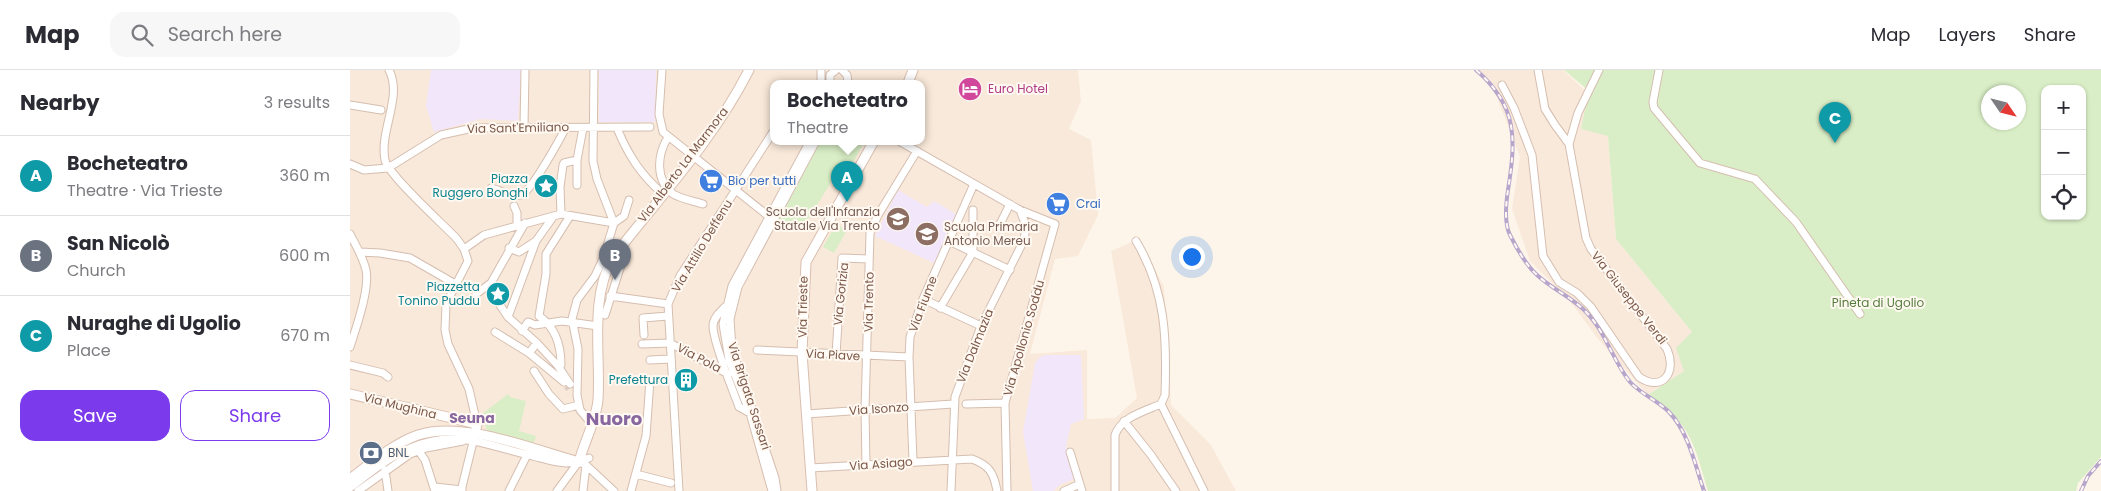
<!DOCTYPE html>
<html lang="en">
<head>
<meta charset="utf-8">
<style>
  body { margin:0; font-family:Poppins,sans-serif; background:#f7f7f7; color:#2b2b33 }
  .controls { position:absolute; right:15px; top:15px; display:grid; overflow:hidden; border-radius:10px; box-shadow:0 1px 4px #0004 }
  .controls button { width:45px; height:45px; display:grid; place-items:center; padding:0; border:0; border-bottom:1px solid #e1e1e2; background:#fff; color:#2b2b33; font:25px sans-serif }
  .compass { position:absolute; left:1631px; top:15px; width:45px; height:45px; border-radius:50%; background:#fff; box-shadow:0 1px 4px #0004; rotate:125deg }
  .you { position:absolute; left:841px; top:186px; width:18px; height:18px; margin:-12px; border:4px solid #fff; border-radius:50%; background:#1a73e8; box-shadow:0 0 0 8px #1a73e833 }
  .badge { display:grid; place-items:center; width:32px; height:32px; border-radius:50%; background:#7c3aed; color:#fff; font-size:16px; font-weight:700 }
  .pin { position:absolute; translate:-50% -41px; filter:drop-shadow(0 1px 2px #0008) }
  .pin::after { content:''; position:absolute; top:26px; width:18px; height:15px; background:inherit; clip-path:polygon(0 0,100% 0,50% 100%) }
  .popup { position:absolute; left:420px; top:10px; width:155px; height:65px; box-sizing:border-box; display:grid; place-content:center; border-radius:10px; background:#fff; filter:drop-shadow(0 1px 4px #0005); font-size:16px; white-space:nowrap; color:#7c7c81 }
  .popup b { font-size:19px; color:#2b2b33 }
  .popup::after { content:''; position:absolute; left:50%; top:100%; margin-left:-10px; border:10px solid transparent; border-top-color:#fff }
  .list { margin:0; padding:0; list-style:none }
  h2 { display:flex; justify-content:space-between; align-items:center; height:65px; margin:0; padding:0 20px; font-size:21px }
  h2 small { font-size:16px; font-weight:400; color:#7c7c81 }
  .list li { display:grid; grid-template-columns:32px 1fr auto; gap:15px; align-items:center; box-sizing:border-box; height:80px; padding:0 20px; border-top:1px solid #e1e1e2 }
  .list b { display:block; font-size:19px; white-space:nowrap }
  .list p { margin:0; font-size:16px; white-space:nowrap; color:#7c7c81 }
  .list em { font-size:16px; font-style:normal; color:#7c7c81 }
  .actions { display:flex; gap:10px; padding:15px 20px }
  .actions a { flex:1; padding:11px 0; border:1px solid #7c3aed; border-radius:15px; text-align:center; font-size:18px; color:#7c3aed }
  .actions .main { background:#7c3aed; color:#fff }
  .icon { flex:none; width:28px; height:28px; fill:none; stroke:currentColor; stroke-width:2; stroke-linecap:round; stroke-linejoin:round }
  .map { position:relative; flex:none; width:1751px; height:421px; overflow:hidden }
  header { display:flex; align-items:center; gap:30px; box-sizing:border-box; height:70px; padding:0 25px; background:#fff; border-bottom:1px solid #e1e1e2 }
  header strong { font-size:24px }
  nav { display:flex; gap:28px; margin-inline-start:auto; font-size:18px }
  .search { width:350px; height:45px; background:#f7f7f7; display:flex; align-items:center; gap:12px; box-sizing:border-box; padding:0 18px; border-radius:15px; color:#7c7c81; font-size:19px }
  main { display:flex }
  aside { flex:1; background:#fff }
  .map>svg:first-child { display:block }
  .residential { fill:#f9e9da; fill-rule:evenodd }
  .education { fill:#f2e6fb }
  .green { fill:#d9eec6; fill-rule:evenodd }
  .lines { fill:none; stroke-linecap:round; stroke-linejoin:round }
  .street-tunnel { stroke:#decec2; stroke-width:7; stroke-dasharray:7 3.5; stroke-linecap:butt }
  .street-casing { stroke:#d5beb0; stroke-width:9 }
  .secondary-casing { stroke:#dabfaf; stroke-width:11 }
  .street { stroke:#fff; stroke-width:7 }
  .secondary { stroke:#fff; stroke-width:9 }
  .rail-casing { stroke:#b7a5cb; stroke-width:4 }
  .rail { stroke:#fff9f2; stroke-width:2; stroke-dasharray:5.5; stroke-linecap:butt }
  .labels { text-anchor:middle; stroke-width:4; stroke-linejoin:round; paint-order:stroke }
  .hotel-label { font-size:12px; fill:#b23c85; stroke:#fff9f2; text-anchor:start }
  .street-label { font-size:12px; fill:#7c5849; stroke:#fff9f2 }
  .culture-label { font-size:12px; fill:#0d838f; stroke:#fff9f2; text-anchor:end }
  .shop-label { font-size:12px; fill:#366cbe; stroke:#fff9f2; text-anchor:start }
  .education-label { font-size:12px; fill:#785e54; stroke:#fff9f2; text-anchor:end }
  .park-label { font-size:12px; fill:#547d3d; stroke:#fff9f2 }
  .service-label { font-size:12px; fill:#4e5e75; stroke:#fff9f2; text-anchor:start }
  .neighbourhood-label { font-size:14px; font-weight:bold; fill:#88669f; stroke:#fff9f2 }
  .district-label { font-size:18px; font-weight:bold; fill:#88669f; stroke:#fff9f2 }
</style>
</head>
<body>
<header>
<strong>Map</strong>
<div class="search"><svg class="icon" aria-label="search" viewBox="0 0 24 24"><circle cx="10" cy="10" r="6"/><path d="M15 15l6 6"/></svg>Search here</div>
<nav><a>Map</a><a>Layers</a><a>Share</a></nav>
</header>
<main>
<aside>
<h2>Nearby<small>3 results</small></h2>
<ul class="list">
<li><span class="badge" style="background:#0f9aa8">A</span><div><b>Bocheteatro</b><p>Theatre · Via Trieste</p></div><em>360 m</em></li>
<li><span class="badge" style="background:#6b7280">B</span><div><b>San Nicolò</b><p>Church</p></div><em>600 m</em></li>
<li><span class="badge" style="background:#0f9aa8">C</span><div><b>Nuraghe di Ugolio</b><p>Place</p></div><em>670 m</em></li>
</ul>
<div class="actions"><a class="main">Save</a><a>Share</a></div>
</aside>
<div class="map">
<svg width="1751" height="421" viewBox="0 0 1751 421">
  <rect width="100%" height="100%" fill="#fef5ea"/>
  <path class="residential" d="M0 0H728L731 31 719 59 741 70 748 145 728 186 705 189 680 284 737 280V349L765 348 787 328 761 181 789 169 814 217 821 335 861 375 886 421H0ZM423 13H571V71H423Z
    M1129 0H1213L1241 26 1258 66 1266 169 1342 262 1334 301 1298 325 1248 269 1220 231 1180 191 1162 139 1170 87 1146 25Z"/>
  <path class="education" d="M81 0H171L168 51 130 49 84 62 76 36Z
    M249 0H306L305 52H249Z
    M548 120 577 137 584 131 606 144 584 193 525 166Z
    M695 285H731L734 349 721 354 716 376 725 406 722 410 711 414 703 421H683L673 362 685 293 690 287Z"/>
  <path class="green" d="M1214 0H1751V387L1728 413 1726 421H1358C1344 374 1341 353 1298 325L1334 301 1326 278 1342 262 1266 169 1258 66 1231 59 1239 21ZM1695 19H1732V146H1695ZM1638 22H1668V52H1638Z
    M471 71H515L495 107 487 103 452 159 428 148Z
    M486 154 497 160 484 183 473 177Z
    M158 324 160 327 176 331 169 361 186 366 184 373 137 361 132 344Z"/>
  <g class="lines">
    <path class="street-tunnel" d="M217 316 219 319"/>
    <g class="street-casing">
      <path id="street" d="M39 0C53 27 29 61 35 90 38 105 94 155 107 169L114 179 118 191 96 234 95 260 98 274 119 319 127 354
        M312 0 309 44 313 62 422 149
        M492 0 497 5 498 13
        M1188 0 1195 39 1205 55 1219 74
        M1309 0 1303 32 1304 38 1350 93 1405 109 1446 152 1510 244
        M471 10V0
        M480 13V5L486 0
        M1152 15 1164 38 1182 85 1193 186 1209 212 1227 223 1241 237 1289 307C1313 323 1327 302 1317 279L1241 179 1236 168 1219 74 1228 43 1249 0
        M0 35 31 40
        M174 57 175 0
        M267 58C278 85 291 105 313 124
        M318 67C307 85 305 110 323 124 331 129 344 131 353 134
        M549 71 670 140 705 154 655 333 657 421
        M227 90V115
        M0 94 14 100 38 98 91 65 123 58 300 57
        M185 111 210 117
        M141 118C149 120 163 127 171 125 181 122 210 69 216 57
        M164 136 167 143V156
        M211 144 210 117 213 95 214 93 227 90 233 58
        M264 153 274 146 279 130
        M648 158 660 134
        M0 164C6 176 13 187 16 200 20 219 6 258 0 277
        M599 171 660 200
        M159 178 169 182 186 171
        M114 179 134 165 211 144 264 153
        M10 182 30 183 60 188 107 215
        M138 217 158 247 187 273 208 296 220 314
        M126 224 141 213 175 153
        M260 226 318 234
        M573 229 631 256
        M375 237C370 242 363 248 363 256 363 273 383 320 389 337L400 343
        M590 238 623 182V140
        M255 245 273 189 265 184
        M158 247 186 171 203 147
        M172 261 178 252 185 255 212 251 248 256
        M145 262 179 283
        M294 265 293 248 318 246
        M187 273 179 283 214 312
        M292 274 320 273 378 304
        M407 280 559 287
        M486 285 492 188 519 189
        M300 290 321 289
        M0 295 33 303 38 307
        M208 296 211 295C211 275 205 257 189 246L196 204V184L220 146
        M184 301 199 324 213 339 229 335
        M616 334 655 333
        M811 334 854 421
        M456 344 603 334
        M774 351 801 385 826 421
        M241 353 230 340 227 325 228 279 222 249 227 230 245 206 253 189 264 153 247 109 243 91 244 0
        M68 380 75 390 85 421
        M720 382 732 421
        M563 391 559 287 560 267 573 229 624 114
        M229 392 236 395 264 421
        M516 395 515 340 520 163 528 145 567 81
        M460 398 622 389C639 395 644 403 647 421
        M35 400 38 421
        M286 404 321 413
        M85 417 112 420
        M0 418C39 388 71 361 124 371 144 375 164 382 183 386 206 392 216 397 239 388
        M8 421 60 384 76 378 113 371
        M111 421 124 368
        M159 421 179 381
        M207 421 227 394
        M233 421 236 395
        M281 421 296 366 300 310
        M329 421 318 234 330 206 423 62
        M422 421 400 343 379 290 373 254 382 216 460 71
        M427 421 425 408 382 279 380 249 388 217 466 71
        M601 421 605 327 631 256 674 170 676 156 670 140
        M714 421 730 414
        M765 421V365C771 347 795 341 811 334L815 325C817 269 816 221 786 171"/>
    </g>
    <g class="secondary-casing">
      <path id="secondary" d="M558 13 563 0
        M0 324 127 354 125 364
        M0 409C21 393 43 374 68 365 113 350 184 380 229 392 234 372 246 351 248 330 251 284 239 229 263 187 310 127 364 69 399 0
        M462 421 452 283 456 192 524 71"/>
    </g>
    <use href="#street" class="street"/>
    <use href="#secondary" class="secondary"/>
    <g class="rail-casing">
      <path id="rail" d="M1126 0C1168 36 1166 69 1158 120 1156 133 1154 153 1160 165 1167 179 1176 195 1187 205 1201 218 1219 226 1233 239 1255 259 1262 290 1280 312 1291 324 1308 331 1319 342 1339 363 1345 395 1354 421
        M1731 421 1738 406 1751 391"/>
    </g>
    <use href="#rail" class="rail"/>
  </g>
  <defs>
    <g id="hotel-disc" transform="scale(1.25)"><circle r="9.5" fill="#d1479c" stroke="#fff9f2"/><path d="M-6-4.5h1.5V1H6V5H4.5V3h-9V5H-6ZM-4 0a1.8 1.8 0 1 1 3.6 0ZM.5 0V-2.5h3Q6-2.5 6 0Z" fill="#fff"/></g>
    <g id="supermarket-disc" transform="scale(1.25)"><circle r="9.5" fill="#3f7fe0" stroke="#fff9f2"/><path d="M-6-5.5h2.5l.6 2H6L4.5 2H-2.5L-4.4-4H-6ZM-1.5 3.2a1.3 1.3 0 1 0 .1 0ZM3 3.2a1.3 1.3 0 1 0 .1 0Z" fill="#fff"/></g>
    <g id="sight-disc" transform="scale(1.25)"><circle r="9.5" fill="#0f9aa8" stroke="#fff9f2"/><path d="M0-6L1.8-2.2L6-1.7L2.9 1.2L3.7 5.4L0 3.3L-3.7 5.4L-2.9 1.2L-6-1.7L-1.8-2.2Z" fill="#fff"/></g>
    <g id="school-disc" transform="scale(1.25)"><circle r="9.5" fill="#8d6e63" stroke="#fff9f2"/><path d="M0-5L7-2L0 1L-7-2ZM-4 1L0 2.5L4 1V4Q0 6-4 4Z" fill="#fff"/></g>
    <g id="building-disc" transform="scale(1.25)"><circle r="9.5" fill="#0f9aa8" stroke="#fff9f2"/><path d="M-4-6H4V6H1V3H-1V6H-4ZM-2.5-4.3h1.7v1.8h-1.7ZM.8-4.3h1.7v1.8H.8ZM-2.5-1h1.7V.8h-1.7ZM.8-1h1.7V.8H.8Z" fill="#fff"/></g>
    <g id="bank-disc" transform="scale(1.25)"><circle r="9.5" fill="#5c6f8a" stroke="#fff9f2"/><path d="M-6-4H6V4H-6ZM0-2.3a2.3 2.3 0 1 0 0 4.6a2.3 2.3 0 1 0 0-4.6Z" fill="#fff"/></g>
  </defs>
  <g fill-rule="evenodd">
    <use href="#hotel-disc" x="620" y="19"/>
    <use href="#supermarket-disc" x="361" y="111"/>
    <use href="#sight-disc" x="196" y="116"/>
    <use href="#supermarket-disc" x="708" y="134"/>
    <use href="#school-disc" x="548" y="149"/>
    <use href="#school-disc" x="577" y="164"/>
    <use href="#sight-disc" x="148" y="224"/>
    <use href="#building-disc" x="336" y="310"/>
    <use href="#bank-disc" x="21" y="383"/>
  </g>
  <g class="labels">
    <g class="hotel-label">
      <text x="638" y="23">Euro Hotel</text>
    </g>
    <g class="street-label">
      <text transform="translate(168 58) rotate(-1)" y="4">Via Sant'Emiliano</text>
      <text transform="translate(333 95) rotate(-53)" y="4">Via Alberto La Marmora</text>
      <text transform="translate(352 176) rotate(-59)" y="4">Via Attilio Deffenu</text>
      <text transform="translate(491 224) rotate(-84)" y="4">Via Gorizia</text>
      <text transform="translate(1279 228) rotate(52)" y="4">Via Giuseppe Verdi</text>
      <text transform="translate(519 232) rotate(-89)" y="4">Via Trento</text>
      <text transform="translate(573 234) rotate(-69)" y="4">Via Fiume</text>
      <text transform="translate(453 237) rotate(-89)" y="4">Via Trieste</text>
      <text transform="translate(674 268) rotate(-74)" y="4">Via Apollonio Soddu</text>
      <text transform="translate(625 276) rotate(-68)" y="4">Via Dalmazia</text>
      <text transform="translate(483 285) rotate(3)" y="4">Via Piave</text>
      <text transform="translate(349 288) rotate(28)" y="4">Via Pola</text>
      <text transform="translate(399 326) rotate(72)" y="4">Via Brigata Sassari</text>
      <text transform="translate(50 336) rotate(14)" y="4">Via Mughina</text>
      <text transform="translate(529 339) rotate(-4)" y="4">Via Isonzo</text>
      <text transform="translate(531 394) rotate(-4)" y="4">Via Asiago</text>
    </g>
    <g class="culture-label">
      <text x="178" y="113">Piazza<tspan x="178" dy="14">Ruggero Bonghi</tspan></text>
      <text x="130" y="221">Piazzetta<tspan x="130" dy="14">Tonino Puddu</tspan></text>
      <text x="318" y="314">Prefettura</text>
    </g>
    <g class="shop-label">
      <text x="378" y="115">Bio per tutti</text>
      <text x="726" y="138">Crai</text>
    </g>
    <g class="education-label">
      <text x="530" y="146">Scuola dell'Infanzia<tspan x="530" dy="14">Statale Via Trento</tspan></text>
      <text x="594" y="161" text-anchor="start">Scuola Primaria<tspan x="594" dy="14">Antonio Mereu</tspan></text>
    </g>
    <g class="park-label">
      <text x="1528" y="237">Pineta di Ugolio</text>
    </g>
    <g class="service-label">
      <text x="38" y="387">BNL</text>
    </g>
    <g class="neighbourhood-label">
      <text x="122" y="353">Seuna</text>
    </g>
    <g class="district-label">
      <text x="264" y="355">Nuoro</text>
    </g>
  </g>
</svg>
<div class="controls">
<button>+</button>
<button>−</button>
<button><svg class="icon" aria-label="locate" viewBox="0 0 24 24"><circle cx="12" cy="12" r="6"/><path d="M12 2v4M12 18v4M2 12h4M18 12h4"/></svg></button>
</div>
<svg class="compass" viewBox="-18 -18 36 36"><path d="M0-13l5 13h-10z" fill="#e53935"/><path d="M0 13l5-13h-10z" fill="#7c7c81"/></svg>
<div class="you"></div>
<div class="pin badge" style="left:497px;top:132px;background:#0f9aa8">A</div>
<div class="popup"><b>Bocheteatro</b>Theatre</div>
<div class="pin badge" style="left:265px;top:210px;background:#6b7280">B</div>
<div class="pin badge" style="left:1485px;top:73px;background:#0f9aa8">C</div>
</div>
</main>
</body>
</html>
